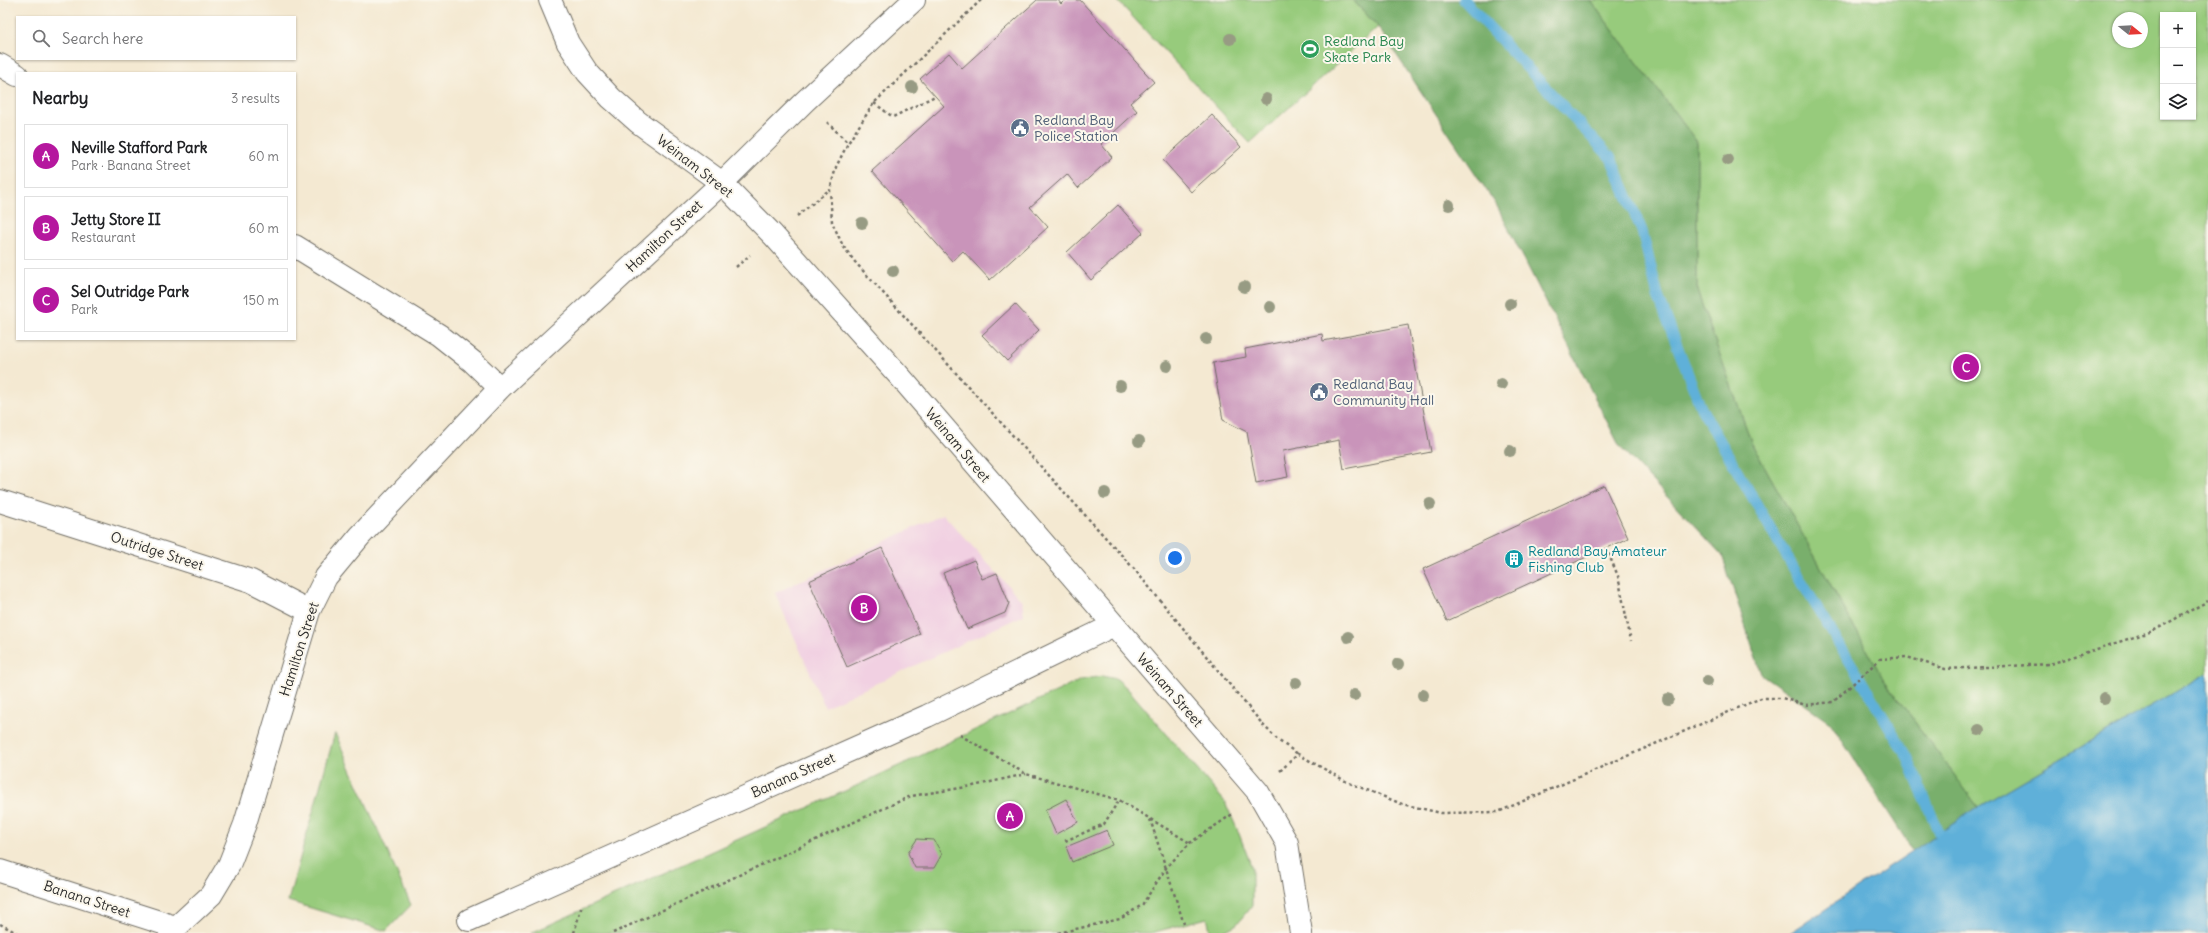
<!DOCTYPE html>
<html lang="en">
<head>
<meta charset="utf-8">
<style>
  body { margin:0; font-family:Delius,sans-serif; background:#f2f2f2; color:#202124 }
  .controls { position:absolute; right:12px; top:12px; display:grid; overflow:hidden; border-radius:0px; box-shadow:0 1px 3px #0004 }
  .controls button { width:36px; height:36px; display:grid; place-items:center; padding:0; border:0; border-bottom:1px solid #e0e0e0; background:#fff; color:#202124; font:20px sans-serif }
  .compass { position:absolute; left:2112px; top:12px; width:36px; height:36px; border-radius:50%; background:#fff; box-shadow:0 1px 3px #0004; rotate:108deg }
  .you { position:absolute; left:1175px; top:558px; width:14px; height:14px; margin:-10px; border:3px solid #fff; border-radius:50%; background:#1a73e8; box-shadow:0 0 0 6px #1a73e833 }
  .badge { display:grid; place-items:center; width:26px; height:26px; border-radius:50%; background:#b5179e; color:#fff; font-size:13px; font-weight:700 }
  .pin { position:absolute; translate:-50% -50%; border:2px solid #fff; box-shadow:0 1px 4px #0006 }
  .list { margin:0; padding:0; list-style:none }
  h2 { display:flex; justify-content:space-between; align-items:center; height:52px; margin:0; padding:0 16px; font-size:17px }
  h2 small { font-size:13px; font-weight:400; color:#757577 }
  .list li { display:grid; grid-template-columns:26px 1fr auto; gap:12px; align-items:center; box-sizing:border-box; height:64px; margin:0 8px 8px; padding:0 8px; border:1px solid #e0e0e0; border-radius:0px }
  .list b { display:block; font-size:15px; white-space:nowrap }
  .list p { margin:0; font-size:13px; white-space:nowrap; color:#757577 }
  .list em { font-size:13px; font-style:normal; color:#757577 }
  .icon { flex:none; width:22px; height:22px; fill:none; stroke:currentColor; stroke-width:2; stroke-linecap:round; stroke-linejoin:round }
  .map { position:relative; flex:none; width:2208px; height:933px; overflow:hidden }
  .search { position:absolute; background:#fff; box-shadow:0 1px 3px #0004; left:16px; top:16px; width:280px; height:44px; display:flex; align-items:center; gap:10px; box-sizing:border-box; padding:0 14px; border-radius:0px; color:#757577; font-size:15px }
  .panel { position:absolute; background:#fff; box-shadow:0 1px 3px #0004; left:16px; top:72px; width:280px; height:268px; border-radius:0px }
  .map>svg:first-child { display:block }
  .built { fill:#f1d0e2 }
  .green { fill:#97cb7c; stroke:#617b54; fill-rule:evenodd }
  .forest { fill:#79af6c; stroke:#526d4c }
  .water { fill:#5eb0d9; stroke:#446e82 }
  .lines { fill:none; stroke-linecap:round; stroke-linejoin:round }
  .stream { stroke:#5eb0d9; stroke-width:11 }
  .building { fill:#c994ba }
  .minor-casing { stroke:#716e65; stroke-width:24 }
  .path { stroke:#716e65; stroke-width:2.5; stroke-dasharray:3 3; stroke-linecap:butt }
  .minor { stroke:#fff; stroke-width:22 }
  .tree { fill:#979b83 }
  .labels { text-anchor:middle; stroke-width:4; stroke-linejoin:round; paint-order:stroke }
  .leisure-label { font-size:14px; fill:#27864d; stroke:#fbf7ec; text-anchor:start }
  .service-label { font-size:14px; fill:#4e5e75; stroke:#fbf7ec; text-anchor:start }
  .street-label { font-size:14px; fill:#2b2b2b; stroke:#fbf7ec }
  .culture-label { font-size:14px; fill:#0d838f; stroke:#fbf7ec; text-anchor:start }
</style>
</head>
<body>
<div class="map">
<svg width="2208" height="933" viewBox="0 0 2208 933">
  <rect width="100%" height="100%" fill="#fbf7ec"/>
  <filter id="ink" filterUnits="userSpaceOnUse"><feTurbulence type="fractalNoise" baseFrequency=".025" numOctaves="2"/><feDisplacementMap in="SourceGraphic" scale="8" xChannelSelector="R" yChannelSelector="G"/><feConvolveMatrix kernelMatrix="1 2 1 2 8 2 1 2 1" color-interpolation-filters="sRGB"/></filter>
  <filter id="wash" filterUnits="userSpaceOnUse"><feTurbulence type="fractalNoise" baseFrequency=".012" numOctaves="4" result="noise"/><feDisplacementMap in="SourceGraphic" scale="16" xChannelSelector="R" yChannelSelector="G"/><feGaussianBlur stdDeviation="0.9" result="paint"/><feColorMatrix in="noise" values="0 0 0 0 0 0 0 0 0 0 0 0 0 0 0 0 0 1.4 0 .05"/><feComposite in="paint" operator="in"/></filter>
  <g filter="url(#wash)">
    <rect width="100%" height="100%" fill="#f4e9d2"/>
    <path class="built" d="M943 514 1022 601 1024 615 825 707 775 593Z"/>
    <path class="green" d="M1117 0H1353L1378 27 1250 143Z
      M1590 0H2208V673L1978 807 1885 682 1752 444 1697 291V142ZM2163 15H2193V117H2163ZM2118 18H2142V42H2118Z
      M1102 676 1117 679 1128 689 1225 802 1238 831 1252 868V905L1237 924 1221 933H1211L1207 918 1151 933H531L856 786 1081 680Z
      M335 733 411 905 386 931 288 901Z"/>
    <path class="forest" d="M1353 0H1590L1697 142V291L1752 444 1885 682 1978 807 1913 851 1830 722 1761 674 1722 555 1620 447 1497 206 1378 27Z"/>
    <path class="water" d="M2208 673V933H1790L1978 807Z"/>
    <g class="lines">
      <path class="stream" d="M1464 0 1611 158 1642 231 1658 296 1701 408 1801 581 1907 756 1939 833"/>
    </g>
    <g id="blocks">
      <path class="building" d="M1037 0H1058L1061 4 1065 0H1080L1154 82 1130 103 1137 111 1101 144 1112 157 1078 188 1067 174 1030 207 1048 227 990 280 963 251 952 261 872 171 944 106 920 79 949 53 962 68Z
        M1212 115 1241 147 1191 192 1163 160Z
        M1118 205 1143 233 1091 280 1067 252Z
        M1015 304 1039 330 1007 361 982 335Z
        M1408 325 1431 452 1344 469 1339 440 1283 451 1288 477 1256 483 1247 432 1223 420 1213 363 1246 357 1245 349 1322 334 1323 341Z
        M1604 485 1628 538 1447 621 1423 569Z
        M882 548 920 634 847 667 809 581Z
        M974 560 982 579 997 573 1009 603 1005 613 967 629 943 573Z
        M1066 799 1078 822 1056 834 1045 810Z
        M1107 830 1113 845 1072 862 1066 847Z
        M917 839 934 840 942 854 934 868H915L908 853Z"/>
    </g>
  </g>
  <g filter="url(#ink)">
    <use href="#blocks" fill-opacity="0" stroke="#716e65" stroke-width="1"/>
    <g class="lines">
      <g class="minor-casing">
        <path id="minor" d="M550 0 568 43 587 72 611 98 638 122 722 183 773 235 903 380 1258 792 1287 843 1301 933
          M0 65 17 75
          M295 246 439 335 473 362 500 388
          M0 501 251 581 309 611
          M0 871 175 927
          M469 920 927 716 1114 625
          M170 933 211 895 229 865 245 824 309 611 326 577 360 536 500 388 722 183 805 101 914 0"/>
      </g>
      <path class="path" d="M981 0 874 103 848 143 836 167 830 190 832 222 843 246 855 262 1135 570 1264 726 1279 741 1298 754
        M874 103 893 117 935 96
        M827 122 848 143
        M797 216 829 190
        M736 267 750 255
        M1606 548 1618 576 1631 641
        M960 735 1026 774 1119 800 1190 843
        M1280 771 1298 754 1347 782 1402 804 1441 813 1498 812 1761 698H1782L1806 705 1833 702 1880 659 1907 657 1945 669 2050 664 2153 631 2208 601
        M1150 819 1184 924
        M1065 841 1104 824 1119 800
        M0 924 17 933
        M574 933 582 905
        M613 933 911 796 973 786 1026 774
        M1058 933 1120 919 1142 905 1166 868 1190 843 1234 813"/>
      <use href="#minor" class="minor"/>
    </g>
    <g class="tree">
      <circle cx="1230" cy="39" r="6"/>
      <circle cx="912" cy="87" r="6"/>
      <circle cx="1266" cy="99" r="6"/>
      <circle cx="1728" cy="160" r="6"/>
      <circle cx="1449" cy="205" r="6"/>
      <circle cx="862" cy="223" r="6"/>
      <circle cx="893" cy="271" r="6"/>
      <circle cx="1244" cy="287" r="6"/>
      <circle cx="1510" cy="304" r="6"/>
      <circle cx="1270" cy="307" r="6"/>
      <circle cx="1206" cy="339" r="6"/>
      <circle cx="1167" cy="366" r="6"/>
      <circle cx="1501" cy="384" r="6"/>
      <circle cx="1120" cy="386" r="6"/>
      <circle cx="1139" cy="441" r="6"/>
      <circle cx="1510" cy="451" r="6"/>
      <circle cx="1105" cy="493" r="6"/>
      <circle cx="1430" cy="504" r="6"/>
      <circle cx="1348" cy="637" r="6"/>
      <circle cx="1398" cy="664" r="6"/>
      <circle cx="1707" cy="681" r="6"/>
      <circle cx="1296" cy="683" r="6"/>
      <circle cx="1354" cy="695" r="6"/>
      <circle cx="1423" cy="695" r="6"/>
      <circle cx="2104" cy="698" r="6"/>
      <circle cx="1668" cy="699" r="6"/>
      <circle cx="1979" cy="730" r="6"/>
    </g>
  </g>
  <defs>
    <g id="stadium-disc" transform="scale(1)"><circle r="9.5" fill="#2e9e5b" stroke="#fbf7ec"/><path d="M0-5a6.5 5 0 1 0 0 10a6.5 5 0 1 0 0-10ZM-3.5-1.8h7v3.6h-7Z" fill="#fff"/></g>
    <g id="civic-disc" transform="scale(1)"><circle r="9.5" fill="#5c6f8a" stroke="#fbf7ec"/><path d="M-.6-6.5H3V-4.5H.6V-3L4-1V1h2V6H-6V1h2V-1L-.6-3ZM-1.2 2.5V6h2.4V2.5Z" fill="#fff"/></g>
    <g id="building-disc" transform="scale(1)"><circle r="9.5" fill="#0f9aa8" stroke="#fbf7ec"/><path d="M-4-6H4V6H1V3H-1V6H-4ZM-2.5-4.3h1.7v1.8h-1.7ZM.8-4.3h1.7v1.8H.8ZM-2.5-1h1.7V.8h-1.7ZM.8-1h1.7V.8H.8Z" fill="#fff"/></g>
  </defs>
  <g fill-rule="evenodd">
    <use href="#stadium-disc" x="1310" y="49"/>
    <use href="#civic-disc" x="1020" y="128"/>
    <use href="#civic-disc" x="1319" y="392"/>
    <use href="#building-disc" x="1514" y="559"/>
  </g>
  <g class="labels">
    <g class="leisure-label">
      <text x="1324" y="46">Redland Bay<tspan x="1324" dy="16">Skate Park</tspan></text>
    </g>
    <g class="service-label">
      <text x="1034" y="125">Redland Bay<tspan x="1034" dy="16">Police Station</tspan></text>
      <text x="1333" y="389">Redland Bay<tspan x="1333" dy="16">Community Hall</tspan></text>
    </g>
    <g class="street-label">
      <text transform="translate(695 166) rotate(38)" y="5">Weinam Street</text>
      <text transform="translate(664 236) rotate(-43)" y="5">Hamilton Street</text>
      <text transform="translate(958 445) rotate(50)" y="5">Weinam Street</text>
      <text transform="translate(157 551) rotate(18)" y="5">Outridge Street</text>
      <text transform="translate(299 649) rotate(-72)" y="5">Hamilton Street</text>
      <text transform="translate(1170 690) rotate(49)" y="5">Weinam Street</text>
      <text transform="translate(793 775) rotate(-24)" y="5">Banana Street</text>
      <text transform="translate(87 899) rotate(18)" y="5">Banana Street</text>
    </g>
    <g class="culture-label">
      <text x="1528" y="556">Redland Bay Amateur<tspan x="1528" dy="16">Fishing Club</tspan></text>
    </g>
  </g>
</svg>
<div class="controls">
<button>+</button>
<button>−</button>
<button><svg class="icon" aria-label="layers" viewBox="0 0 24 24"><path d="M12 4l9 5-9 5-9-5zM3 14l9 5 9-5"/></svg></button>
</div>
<svg class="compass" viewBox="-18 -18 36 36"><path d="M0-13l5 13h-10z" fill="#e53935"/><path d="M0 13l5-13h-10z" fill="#757577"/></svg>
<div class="you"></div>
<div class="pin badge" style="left:1010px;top:816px">A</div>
<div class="pin badge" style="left:864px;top:608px">B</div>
<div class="pin badge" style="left:1966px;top:367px">C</div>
<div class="search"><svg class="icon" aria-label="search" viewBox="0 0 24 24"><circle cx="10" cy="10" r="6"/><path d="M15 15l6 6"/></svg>Search here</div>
<section class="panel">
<h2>Nearby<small>3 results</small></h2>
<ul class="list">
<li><span class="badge">A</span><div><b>Neville Stafford Park</b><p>Park · Banana Street</p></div><em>60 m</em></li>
<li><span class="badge">B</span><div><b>Jetty Store II</b><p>Restaurant</p></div><em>60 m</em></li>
<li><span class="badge">C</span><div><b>Sel Outridge Park</b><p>Park</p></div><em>150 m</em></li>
</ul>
</section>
</div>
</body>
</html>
